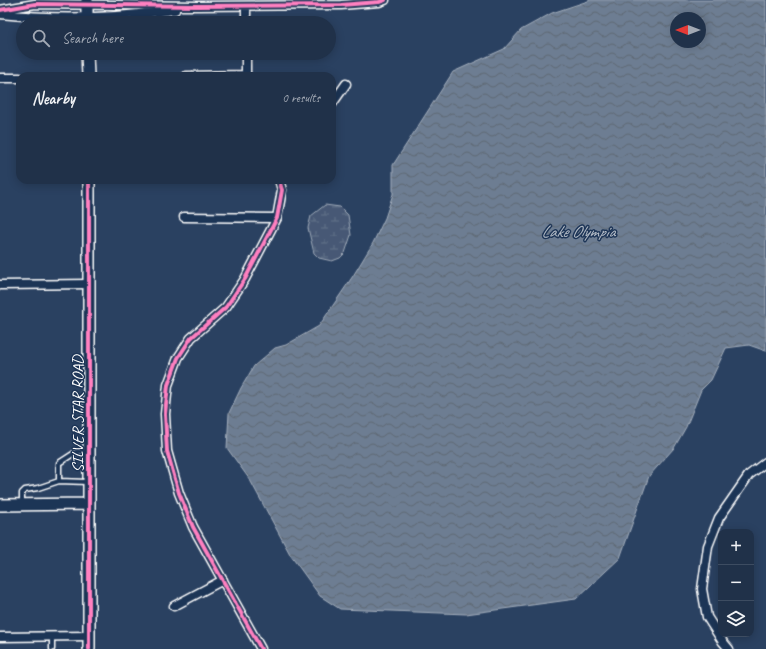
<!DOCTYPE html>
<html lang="en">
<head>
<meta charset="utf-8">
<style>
  body { margin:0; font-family:Caveat,sans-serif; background:#283950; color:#f1f3f6 }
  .controls { position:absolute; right:12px; bottom:12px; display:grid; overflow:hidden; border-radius:8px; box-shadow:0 2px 10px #0003 }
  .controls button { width:36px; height:36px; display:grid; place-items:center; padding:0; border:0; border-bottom:1px solid #3d4c61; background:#203149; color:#f1f3f6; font:20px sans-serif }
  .compass { position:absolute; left:670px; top:12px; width:36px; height:36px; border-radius:50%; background:#203149; box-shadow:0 2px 10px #0003; rotate:270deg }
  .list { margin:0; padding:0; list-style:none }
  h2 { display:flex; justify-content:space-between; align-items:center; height:52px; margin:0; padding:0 16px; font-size:17px }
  h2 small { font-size:13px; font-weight:400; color:#a2a9b4 }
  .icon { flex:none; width:22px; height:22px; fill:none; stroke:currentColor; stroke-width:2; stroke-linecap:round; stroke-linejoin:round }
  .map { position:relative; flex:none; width:766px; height:649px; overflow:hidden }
  .search { position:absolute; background:#203149; box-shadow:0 2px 10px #0003; left:16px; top:16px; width:320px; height:44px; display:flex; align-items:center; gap:10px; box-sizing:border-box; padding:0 14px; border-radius:22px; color:#a2a9b4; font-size:15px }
  .panel { position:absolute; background:#203149; box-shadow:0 2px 10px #0003; left:16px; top:72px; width:320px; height:112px; border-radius:12px }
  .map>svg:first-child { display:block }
  .wetland { fill:url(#wetland-marsh); stroke:#a2acba }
  .water { fill:url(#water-waves); stroke:#a7b1be; fill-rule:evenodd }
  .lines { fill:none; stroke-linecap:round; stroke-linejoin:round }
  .lane-casing { stroke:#fff; stroke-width:7 }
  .street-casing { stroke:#fff; stroke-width:11 }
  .secondary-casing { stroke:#fff; stroke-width:14 }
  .lane { stroke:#1d3557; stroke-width:4 }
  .street { stroke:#1d3557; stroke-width:8 }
  .secondary { stroke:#1d3557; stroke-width:11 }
  .cycleway-casing { stroke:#1d3557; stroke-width:6 }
  .cycleway { stroke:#ff80c0; stroke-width:4 }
  .labels { text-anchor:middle; stroke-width:3; stroke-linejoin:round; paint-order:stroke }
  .street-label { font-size:16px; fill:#fff; stroke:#1d3557 }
  .water-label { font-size:17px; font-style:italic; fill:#b6bec8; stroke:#1d3557 }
</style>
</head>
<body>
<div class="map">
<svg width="766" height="649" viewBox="0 0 766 649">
  <defs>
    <pattern id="wetland-marsh" width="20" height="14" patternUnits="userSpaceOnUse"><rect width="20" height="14" fill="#465975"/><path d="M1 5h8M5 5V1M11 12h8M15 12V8" fill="none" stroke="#62728a"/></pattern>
    <pattern id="water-waves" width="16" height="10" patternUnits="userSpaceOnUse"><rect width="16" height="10" fill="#6d7d92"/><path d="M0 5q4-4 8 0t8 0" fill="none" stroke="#5e6772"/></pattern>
  </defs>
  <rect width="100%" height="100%" fill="#2a4161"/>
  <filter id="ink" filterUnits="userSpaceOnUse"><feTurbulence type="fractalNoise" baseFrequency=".025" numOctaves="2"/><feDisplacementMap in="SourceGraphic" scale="8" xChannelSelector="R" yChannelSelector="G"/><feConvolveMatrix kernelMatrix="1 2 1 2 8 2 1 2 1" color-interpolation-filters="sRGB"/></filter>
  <g filter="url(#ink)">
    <path class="wetland" d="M325 205 340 207 348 215 351 235 345 253 340 258 332 261 319 258 314 253 308 228 311 216Z"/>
    <path class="water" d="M591 0H766V351L749 345 726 348 711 380 701 390 686 427 674 448 649 476 620 558 576 599 466 614 340 609 320 596 291 556 250 480 227 448 229 413 241 388 254 366 275 348 286 345 319 326 353 276 373 243 385 218 393 194V165L453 72 504 49 521 30 552 13ZM676 18H700V42H676Z"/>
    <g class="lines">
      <g class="lane-casing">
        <path id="lane" d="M87 482 59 481V463L76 452 89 451
          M22 504V493L25 490 38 488 59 481
          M52 637V649"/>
      </g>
      <g class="street-casing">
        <path id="street" d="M246 6V23
          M0 10 35 4 196 6 341 5 379 2 385 0
          M0 14C58 20 117 18 175 10
          M246 53V76
          M186 76 246 75
          M0 78H20
          M332 104 346 84
          M184 217 277 218
          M0 285 90 284
          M174 606 223 580
          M0 637 89 636
          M261 649 193 527 179 493 167 451 165 414 168 385 178 358 191 338 226 307 245 279 277 218 282 190 279 180
          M729 649 723 642 707 617 702 589 708 546 719 518 749 475 766 462"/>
      </g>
      <g class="secondary-casing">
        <path id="secondary" d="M87 0V23
          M87 53 88 76
          M89 180V649
          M0 505 89 504"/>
      </g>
      <use href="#lane" class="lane"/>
      <use href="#street" class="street"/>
      <use href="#secondary" class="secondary"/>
      <g class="cycleway-casing">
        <path id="cycleway" d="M0 10 35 4 196 6 341 5 379 2 385 0
          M89 180V649
          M261 649 193 527 179 493 167 451 165 414 168 385 178 358 191 338 226 307 245 279 277 218 282 190 279 180"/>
      </g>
      <use href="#cycleway" class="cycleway"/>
    </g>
  </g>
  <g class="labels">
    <g class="street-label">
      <text transform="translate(77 414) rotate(-90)" y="6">SILVER STAR ROAD</text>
    </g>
    <g class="water-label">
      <text x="578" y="237">Lake Olympia</text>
    </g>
  </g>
</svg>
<div class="controls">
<button>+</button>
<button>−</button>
<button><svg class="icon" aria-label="layers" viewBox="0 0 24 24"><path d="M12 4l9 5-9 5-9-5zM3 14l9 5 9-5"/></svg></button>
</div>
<svg class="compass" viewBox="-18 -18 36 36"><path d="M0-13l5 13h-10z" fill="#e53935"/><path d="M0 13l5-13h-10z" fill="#a2a9b4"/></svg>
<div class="search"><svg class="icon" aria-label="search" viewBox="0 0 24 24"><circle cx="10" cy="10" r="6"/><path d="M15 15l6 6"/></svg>Search here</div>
<section class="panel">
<h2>Nearby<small>0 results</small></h2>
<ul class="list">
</ul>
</section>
</div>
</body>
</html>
